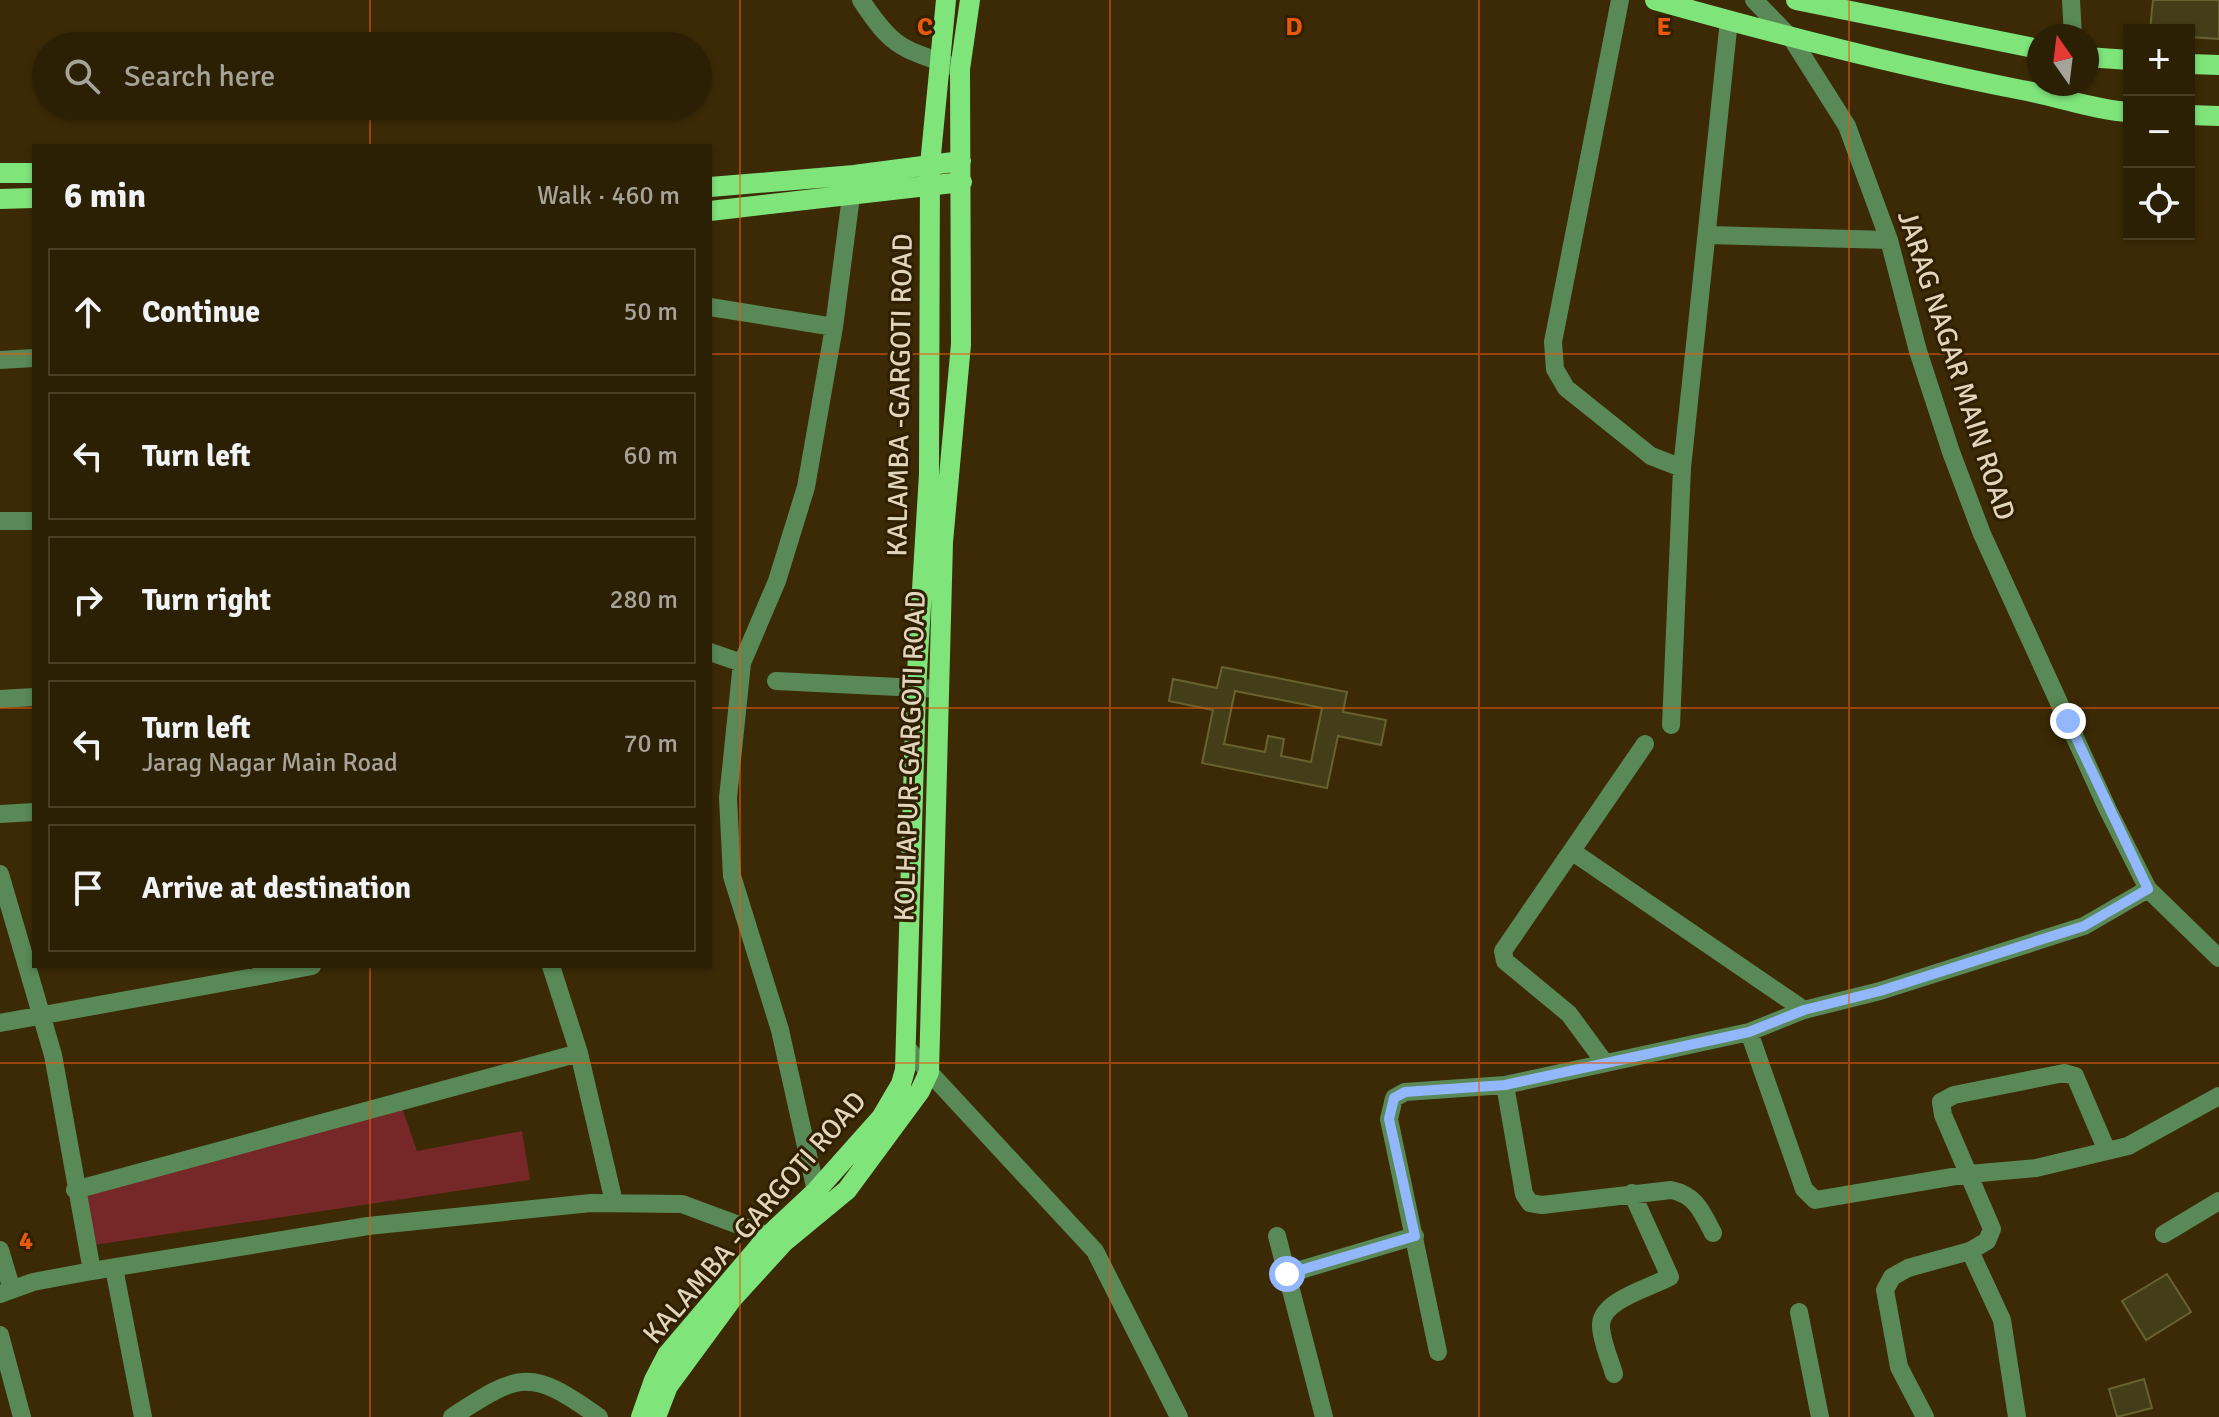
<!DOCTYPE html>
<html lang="en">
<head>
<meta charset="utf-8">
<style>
  body { margin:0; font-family:Signika,sans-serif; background:#34280e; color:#f1f3f6 }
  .controls { position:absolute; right:24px; top:24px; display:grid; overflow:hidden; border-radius:0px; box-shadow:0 2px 6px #0004 }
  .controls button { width:72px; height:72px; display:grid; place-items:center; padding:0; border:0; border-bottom:2px solid #483e26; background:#2c2004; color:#f1f3f6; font:40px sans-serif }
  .compass { position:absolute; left:2027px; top:24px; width:72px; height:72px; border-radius:50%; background:#2c2004; box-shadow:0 2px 6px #0004; rotate:346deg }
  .stop { position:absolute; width:24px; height:24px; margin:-18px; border:6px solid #93b7fd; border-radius:50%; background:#fff }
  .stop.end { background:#93b7fd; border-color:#fff; box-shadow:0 2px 8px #0008 }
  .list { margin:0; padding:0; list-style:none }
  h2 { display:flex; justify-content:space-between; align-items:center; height:104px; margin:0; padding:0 32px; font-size:34px }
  h2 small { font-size:26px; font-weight:400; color:#a6a39a }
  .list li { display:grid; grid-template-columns:52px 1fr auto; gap:24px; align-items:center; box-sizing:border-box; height:128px; margin:0 16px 16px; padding:0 16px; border:2px solid #483e26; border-radius:0px }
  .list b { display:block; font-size:30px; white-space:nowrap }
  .list p { margin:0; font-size:26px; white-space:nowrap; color:#a6a39a }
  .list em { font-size:26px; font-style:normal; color:#a6a39a }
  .icon { flex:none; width:44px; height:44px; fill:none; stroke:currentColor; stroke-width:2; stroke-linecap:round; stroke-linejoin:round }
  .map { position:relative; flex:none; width:2219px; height:1417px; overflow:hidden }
  .search { position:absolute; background:#2c2004; box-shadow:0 2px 6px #0004; left:32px; top:32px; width:680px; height:88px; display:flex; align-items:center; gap:20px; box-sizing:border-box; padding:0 28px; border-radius:44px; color:#a6a39a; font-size:30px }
  .panel { position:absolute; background:#2c2004; box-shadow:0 2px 6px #0004; left:32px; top:144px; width:680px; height:824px; border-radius:0px }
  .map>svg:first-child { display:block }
  .green { fill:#762728 }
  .building { fill:#433e18; stroke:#686230; stroke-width:2; fill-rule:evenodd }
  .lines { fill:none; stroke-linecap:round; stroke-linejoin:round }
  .minor { stroke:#598957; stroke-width:18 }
  .major { stroke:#7fe57b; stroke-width:20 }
  .route { stroke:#93b7fd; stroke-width:10 }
  .grid { fill:none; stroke:#e8590c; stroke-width:2; stroke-opacity:0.55 }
  .labels { text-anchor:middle; stroke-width:6; stroke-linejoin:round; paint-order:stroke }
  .street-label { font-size:28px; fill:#e2d5bd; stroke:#302000 }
  .grid-label { font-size:26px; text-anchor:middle; font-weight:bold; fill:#e8590c; stroke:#302000; stroke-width:6; stroke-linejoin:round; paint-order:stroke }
</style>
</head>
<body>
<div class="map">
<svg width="2219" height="1417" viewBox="0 0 2219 1417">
  <rect width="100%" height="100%" fill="#3b2a05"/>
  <path class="green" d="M402 1108 417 1151 522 1131 530 1180 94 1245 83 1194Z"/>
  <path class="building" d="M2153 0H2219V39L2189 37V30H2150Z
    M1222 667 1347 692 1343 712 1386 720 1381 745 1338 736 1327 788 1202 763 1213 710 1169 701 1173 679 1217 688ZM1235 691 1322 708 1311 762 1281 756 1284 739 1268 736 1265 752 1224 744Z
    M2167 1274 2191 1312 2146 1340 2122 1301Z
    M2144 1379 2152 1408 2117 1417 2109 1389Z"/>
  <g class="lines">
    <path class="minor" d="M861 0C892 47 900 48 952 66
      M1620 0 1553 342 1555 369 1566 388 1651 456 1682 468
      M1754 0 1792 39 1847 126 1889 240 1918 351 1951 452 1982 534 2108 810 2148 889 2219 958
      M2071 0 2073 36
      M1708 235 1889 240
      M710 307 834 327 853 181
      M0 360 34 358
      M0 521H34
      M710 652 742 663
      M776 681 939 689
      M0 699 34 697
      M1671 725 1682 468 1729 20
      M0 814 34 812
      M1573 852 1804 1010
      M0 874 53 1055 92 1271
      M261 966 265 975 312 966
      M551 966 579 1053 614 1202
      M0 1023 265 975
      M1749 1032 1804 1189 1815 1200 1969 1174 2036 1168 2128 1146 2219 1096
      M906 1047 1095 1251 1179 1417
      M1605 1063 1569 1014 1505 961 1503 951 1645 744
      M1505 1085 1524 1194 1530 1203 1542 1205 1671 1190C1696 1195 1702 1212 1713 1233
      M75 1190 579 1053
      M816 1191 780 1030 732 876 728 798 742 663 777 581 806 487 834 327
      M2164 1234 2219 1201
      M1277 1236 1324 1417
      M0 1250 12 1290
      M1970 1251 2002 1320 2017 1417
      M114 1268 143 1417
      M1287 1274 1415 1236
      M0 1294 33 1282 92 1271 368 1226 591 1203 682 1204 779 1240
      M1799 1312 1820 1417
      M0 1335 22 1417
      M1438 1352 1389 1119 1394 1098 1405 1092 1505 1085 1749 1032 1804 1010 1880 991 2084 926 2148 889
      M1614 1374C1610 1359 1601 1341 1601 1325 1601 1300 1652 1287 1670 1277L1632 1193
      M452 1417C521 1372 530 1368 599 1417
      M1925 1417 1899 1367 1885 1290 1892 1277 1908 1268 1970 1251 1987 1241 1992 1229 1943 1115 1941 1102 1954 1095 2064 1073 2075 1076 2107 1151"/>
    <path class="major" d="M1655 0C1776 34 1898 66 2022 90 2057 96 2093 110 2129 112
      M1796 0 2039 49
      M2087 57 2129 60
      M2189 64 2219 65
      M2189 115 2219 116
      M0 173H34
      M710 187 854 175 961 161
      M0 199 34 198
      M710 211 962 182
      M641 1417 654 1380 667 1355 769 1235 816 1191 881 1118 901 1084 905 1070 916 689 929 474 930 165 946 0
      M656 1417 668 1386 732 1299 784 1242 847 1190 920 1091 929 1072 943 542 961 344 960 69 970 0"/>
  </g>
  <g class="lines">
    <path class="route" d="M1287 1274 1415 1236 1389 1119 1394 1098 1405 1092 1505 1085 1749 1032 1804 1010 1880 991 2084 926 2148 889 2068 721"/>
  </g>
  <path class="grid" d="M370 0V46M740 0V1417M1110 0V1417M1479 0V1417M1849 0V1417M370 106V146M0 354H34M710 354H2219M0 708H34M710 708H2219M370 966V1417M0 1063H2219"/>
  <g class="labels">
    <g class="street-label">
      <text transform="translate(1957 365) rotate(72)" y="10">JARAG NAGAR MAIN ROAD</text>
      <text transform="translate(899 395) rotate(-89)" y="10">KALAMBA -GARGOTI ROAD</text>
      <text transform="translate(909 756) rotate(-88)" y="10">KOLHAPUR-GARGOTI ROAD</text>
      <text transform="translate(754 1217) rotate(-49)" y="10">KALAMBA -GARGOTI ROAD</text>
    </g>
  </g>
  <g class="grid-label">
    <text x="925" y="35">C</text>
    <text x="1294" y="35">D</text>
    <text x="1664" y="35">E</text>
    <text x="26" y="1249">4</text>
  </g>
</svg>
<div class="controls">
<button>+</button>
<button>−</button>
<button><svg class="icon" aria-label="locate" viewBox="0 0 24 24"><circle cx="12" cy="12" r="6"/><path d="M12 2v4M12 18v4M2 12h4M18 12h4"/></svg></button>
</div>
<svg class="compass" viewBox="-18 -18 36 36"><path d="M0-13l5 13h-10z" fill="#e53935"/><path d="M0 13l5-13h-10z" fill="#a6a39a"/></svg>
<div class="stop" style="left:1287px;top:1274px"></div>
<div class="stop end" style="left:2068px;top:721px"></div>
<div class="search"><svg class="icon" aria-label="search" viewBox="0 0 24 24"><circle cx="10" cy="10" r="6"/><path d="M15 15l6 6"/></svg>Search here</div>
<section class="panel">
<h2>6 min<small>Walk · 460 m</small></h2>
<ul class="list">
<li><svg class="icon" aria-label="ahead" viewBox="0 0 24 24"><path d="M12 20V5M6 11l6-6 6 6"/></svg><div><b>Continue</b></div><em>50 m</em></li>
<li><svg class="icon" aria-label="left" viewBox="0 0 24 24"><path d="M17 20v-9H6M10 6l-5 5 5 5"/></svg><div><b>Turn left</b></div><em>60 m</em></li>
<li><svg class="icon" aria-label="right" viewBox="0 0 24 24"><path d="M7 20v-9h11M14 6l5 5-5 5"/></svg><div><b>Turn right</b></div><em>280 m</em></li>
<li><svg class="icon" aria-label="left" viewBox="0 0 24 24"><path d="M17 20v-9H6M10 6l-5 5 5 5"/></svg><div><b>Turn left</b><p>Jarag Nagar Main Road</p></div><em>70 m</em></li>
<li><svg class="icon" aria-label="arrive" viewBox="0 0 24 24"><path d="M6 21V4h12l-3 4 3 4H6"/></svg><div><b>Arrive at destination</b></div></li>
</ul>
</section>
</div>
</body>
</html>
